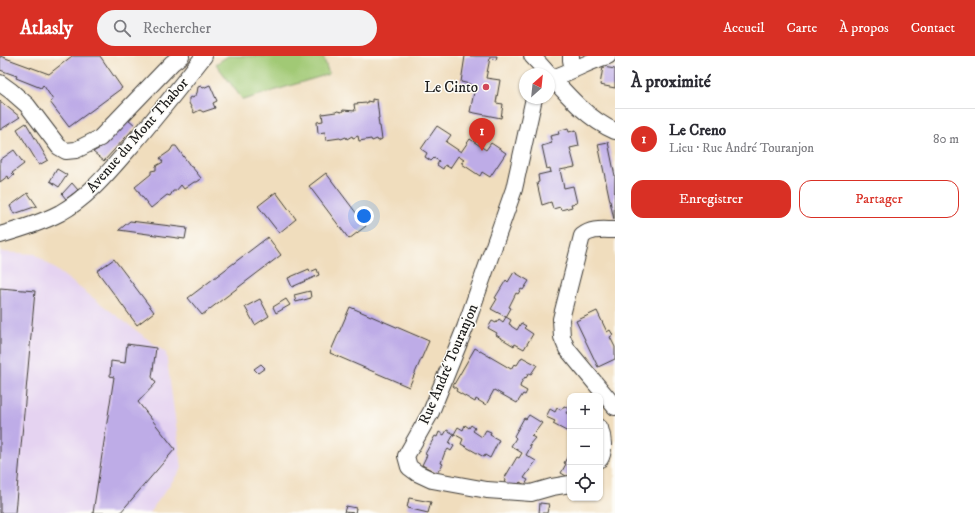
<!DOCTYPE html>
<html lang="fr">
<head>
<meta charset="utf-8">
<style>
  body { margin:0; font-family:"IM FELL DW Pica",serif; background:#f2f2f3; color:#2b2b33 }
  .controls { position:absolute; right:12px; bottom:12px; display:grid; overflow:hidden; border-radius:8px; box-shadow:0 1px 3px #0004 }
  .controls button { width:36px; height:36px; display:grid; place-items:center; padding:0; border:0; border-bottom:1px solid #e1e1e2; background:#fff; color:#2b2b33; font:20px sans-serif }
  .compass { position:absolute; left:519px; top:12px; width:36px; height:36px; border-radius:50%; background:#fff; box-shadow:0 1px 3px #0004; rotate:27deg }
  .you { position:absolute; left:364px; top:160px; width:14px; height:14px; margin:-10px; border:3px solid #fff; border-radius:50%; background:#1a73e8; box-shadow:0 0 0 6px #1a73e833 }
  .badge { display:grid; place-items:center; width:26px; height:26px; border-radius:50%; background:#d93025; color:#fff; font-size:13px; font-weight:700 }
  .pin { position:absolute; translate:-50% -33px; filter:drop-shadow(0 1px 2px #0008) }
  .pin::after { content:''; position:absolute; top:21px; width:14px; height:12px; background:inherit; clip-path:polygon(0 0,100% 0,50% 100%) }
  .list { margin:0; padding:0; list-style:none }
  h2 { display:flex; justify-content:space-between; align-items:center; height:52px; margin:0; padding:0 16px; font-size:17px }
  h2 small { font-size:13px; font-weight:400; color:#7c7c81 }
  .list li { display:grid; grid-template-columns:26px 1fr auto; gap:12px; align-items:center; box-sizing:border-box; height:60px; padding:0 16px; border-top:1px solid #e1e1e2 }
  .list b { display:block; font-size:15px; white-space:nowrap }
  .list p { margin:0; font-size:13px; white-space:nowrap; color:#7c7c81 }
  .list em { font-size:13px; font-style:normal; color:#7c7c81 }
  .actions { display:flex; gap:8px; padding:12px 16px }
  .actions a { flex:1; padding:9px 0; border:1px solid #d93025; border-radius:12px; text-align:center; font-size:14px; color:#d93025 }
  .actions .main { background:#d93025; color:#fff }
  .icon { flex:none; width:22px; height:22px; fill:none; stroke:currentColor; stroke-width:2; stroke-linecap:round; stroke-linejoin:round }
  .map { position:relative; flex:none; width:615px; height:457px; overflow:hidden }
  header { display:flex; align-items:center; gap:24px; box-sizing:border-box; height:56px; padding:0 20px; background:#d93025; color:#fff }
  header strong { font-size:19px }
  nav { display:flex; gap:22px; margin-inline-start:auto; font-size:14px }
  .search { width:280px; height:36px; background:#f2f2f3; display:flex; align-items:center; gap:10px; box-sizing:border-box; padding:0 14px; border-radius:22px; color:#7c7c81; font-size:15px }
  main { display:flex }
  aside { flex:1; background:#fff }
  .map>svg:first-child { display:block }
  .built { fill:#e5d3f1 }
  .green { fill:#a1c974; stroke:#5e7248 }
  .building { fill:#beace7 }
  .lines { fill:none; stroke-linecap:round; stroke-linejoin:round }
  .minor-casing { stroke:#3c3934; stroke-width:18 }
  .minor { stroke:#fff; stroke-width:16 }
  .poi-dot { fill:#d1495b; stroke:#fdfcf7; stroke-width:1.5 }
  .labels { text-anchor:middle; stroke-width:3; stroke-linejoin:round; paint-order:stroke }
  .poi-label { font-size:15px; fill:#1c1c1c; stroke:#fdfcf7; text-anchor:end }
  .street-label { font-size:15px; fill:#1c1c1c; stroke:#fdfcf7 }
</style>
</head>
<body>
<header>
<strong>Atlasly</strong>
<div class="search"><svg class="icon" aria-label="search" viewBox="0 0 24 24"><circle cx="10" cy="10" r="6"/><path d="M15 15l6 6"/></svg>Rechercher</div>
<nav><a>Accueil</a><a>Carte</a><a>À propos</a><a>Contact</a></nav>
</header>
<main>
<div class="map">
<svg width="615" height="457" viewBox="0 0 615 457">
  <rect width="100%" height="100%" fill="#fdfcf7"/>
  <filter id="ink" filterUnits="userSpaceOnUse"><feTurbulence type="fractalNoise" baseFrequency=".025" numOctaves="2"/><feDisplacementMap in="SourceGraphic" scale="8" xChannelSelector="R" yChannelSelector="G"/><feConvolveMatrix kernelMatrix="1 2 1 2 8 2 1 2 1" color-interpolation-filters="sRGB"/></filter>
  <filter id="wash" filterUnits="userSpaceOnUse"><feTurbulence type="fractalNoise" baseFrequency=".012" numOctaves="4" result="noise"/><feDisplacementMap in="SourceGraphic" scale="16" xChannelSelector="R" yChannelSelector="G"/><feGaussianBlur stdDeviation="0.9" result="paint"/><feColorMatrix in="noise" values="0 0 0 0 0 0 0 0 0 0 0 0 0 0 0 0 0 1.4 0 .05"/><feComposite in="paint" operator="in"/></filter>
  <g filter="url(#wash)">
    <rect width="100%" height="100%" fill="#f0ddbd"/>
    <path class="built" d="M0 196 35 198 166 297 182 412 149 457H0Z"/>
    <path class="green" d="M228 0H323L329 18 243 44 216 8Z"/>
    <g id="blocks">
      <path class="building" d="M0 0 49 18 72 0H100L122 32 69 71 50 46 53 44 44 30 43 29 41 32 16 22 17 20 0 14Z
        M465 0H497L496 4 490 2 486 22 500 24 496 47 503 48 501 62 470 56 475 31H470V28L461 26Z
        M603 11 615 13V32L600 29Z
        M210 29 217 45 213 47 215 52 203 56 200 54 194 57 189 47V42L191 41 193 42 197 37 198 31 201 30 203 32Z
        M372 43 377 44 379 62H378L379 70H380L382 83 378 85 377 83 372 85 371 83 359 85 358 80 353 82 352 80 347 83 346 81 341 83 340 82 326 84 325 76 318 77 317 66 323 65 322 58 336 56 337 55 342 56 343 54 355 55 354 48 367 47V45L372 46Z
        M0 45 20 61 0 74Z
        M127 62 136 70 104 105 93 96 100 92Z
        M26 67 48 104 39 109 17 73Z
        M437 70 451 79 446 86 461 96 470 83 486 94 491 87 506 97 490 121 482 116 480 120 462 108 464 104 458 100 450 112 445 109 443 113 437 109 439 105 434 102 431 105 425 101 427 97 421 93Z
        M568 72 569 76 576 74 579 90 570 92 575 111 560 114 564 132 573 130 577 147 571 148 572 151 561 154 560 151 553 153 551 146 542 149 537 127 539 126 538 119 551 116 550 112 547 113 542 90 552 87 550 80 559 78 558 75Z
        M608 86 615 120 614 164 598 88Z
        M173 90H176L191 111H192L201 122 200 124 197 126H194L184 133 181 129 176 135H173L170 140 167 139 151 152 139 137V136L135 131 151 118V115L156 114V110L163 106 160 102 170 95Z
        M14 94 24 108 12 117 14 119 9 123 8 120 0 126V104Z
        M57 113 67 119 59 131 50 125Z
        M326 117 366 170 349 183 309 130Z
        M72 127 78 134 66 143 62 138Z
        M276 136 296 163 279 177 258 150Z
        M28 137 37 150 14 158 10 150Z
        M130 165 187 172 185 183 119 174Z
        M268 181 281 199 202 259 188 242Z
        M114 203 154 256 137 269 97 215Z
        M309 213 310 216 317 213 319 219 292 231 288 222Z
        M514 216 529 225 523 234 521 233 518 238 516 237 509 251 511 252 506 261 491 253 497 243 495 242 506 224 508 226Z
        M0 232 35 235 15 457H0Z
        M310 235 311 242 296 246 294 239Z
        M260 243 269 260 255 269 245 251Z
        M286 243 290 249 276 257 273 251Z
        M350 251 429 285 409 331 330 297Z
        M597 255 607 276 610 274 613 279 610 281 615 291V303L598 311 576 265Z
        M506 261 511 264 509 268 511 269V270L517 274 521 267 526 270 524 272 533 278 524 293 515 288 514 290 496 279 497 277 488 272 492 265 496 267 499 263 503 266Z
        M127 288 156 292 152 321 156 327 138 346 175 393 120 457H93L114 321 110 320 111 305 125 307Z
        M475 292 511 313 514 308 517 309 522 301 537 309 531 318 529 317 526 322 525 321 521 327 520 331 527 335 525 339 523 338 517 347 494 334 486 349 476 343 475 346 456 335 457 333 453 330Z
        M261 308 265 312 258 317 254 313Z
        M564 350 569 352 566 357 570 359V377L553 368 555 365 546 361 550 353 555 356 557 352 561 354Z
        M529 359 542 367 536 375 531 380 535 382 529 389 531 390 526 399 536 405 524 422 528 424 525 429 520 426 517 431 504 429 506 424 504 423 517 401 519 402 522 397 511 390 516 382 514 380 524 362 526 363Z
        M465 369 469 372 471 369 475 372 473 375 482 381 486 374 491 376 490 379 499 384 490 402 485 399 484 401 461 388 463 383 454 378 449 387 454 390 451 395 448 393 446 396H445L441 407 443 408 437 417 422 409 427 399 425 398 435 380 437 381 439 376 444 379 447 374 454 378 458 371 463 374Z
        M570 396V418L568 421 561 417 566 408 564 407Z
        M409 442 431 446 428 457 407 452Z
        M540 447 549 448 547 457H539Z
        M346 450 356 452 355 457 344 456Z"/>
    </g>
  </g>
  <g filter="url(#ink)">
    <use href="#blocks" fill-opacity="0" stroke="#3c3934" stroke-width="1"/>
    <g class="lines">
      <g class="minor-casing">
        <path id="minor" d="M532 0C557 26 581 60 615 75
          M571 0V4L573 14
          M549 23C570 17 588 5 608 0
          M0 27 11 35 27 49 59 91 66 95 76 94 100 82 172 7 181 0
          M534 42 514 133 465 272 431 356 406 400 409 411 417 417 432 424 487 434 531 437 552 431 570 428
          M615 174C602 174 592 172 582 180L561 263 562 281 567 293 615 351
          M0 179C21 173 41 167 60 157 87 142 107 118 127 95 154 64 179 32 204 0
          M600 372C603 381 605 395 600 403"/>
      </g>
      <use href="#minor" class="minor"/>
    </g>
  </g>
  <circle class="poi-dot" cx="486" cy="31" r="4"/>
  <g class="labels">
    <g class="poi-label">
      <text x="478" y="36">Le Cinto</text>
    </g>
    <g class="street-label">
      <text transform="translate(137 79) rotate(-49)" y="5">Avenue du Mont Thabor</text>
      <text transform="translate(448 308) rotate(-67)" y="5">Rue André Touranjon</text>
    </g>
  </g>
</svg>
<div class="controls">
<button>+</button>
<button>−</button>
<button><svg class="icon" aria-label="locate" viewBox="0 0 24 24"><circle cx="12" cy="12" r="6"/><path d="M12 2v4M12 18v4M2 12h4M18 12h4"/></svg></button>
</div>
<svg class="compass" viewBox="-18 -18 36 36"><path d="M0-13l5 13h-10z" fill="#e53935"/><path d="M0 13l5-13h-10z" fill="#7c7c81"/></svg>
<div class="you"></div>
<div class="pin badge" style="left:482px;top:95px">1</div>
</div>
<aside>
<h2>À proximité<small></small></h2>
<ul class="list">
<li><span class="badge">1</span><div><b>Le Creno</b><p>Lieu · Rue André Touranjon</p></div><em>80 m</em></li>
</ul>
<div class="actions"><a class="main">Enregistrer</a><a>Partager</a></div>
</aside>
</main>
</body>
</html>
